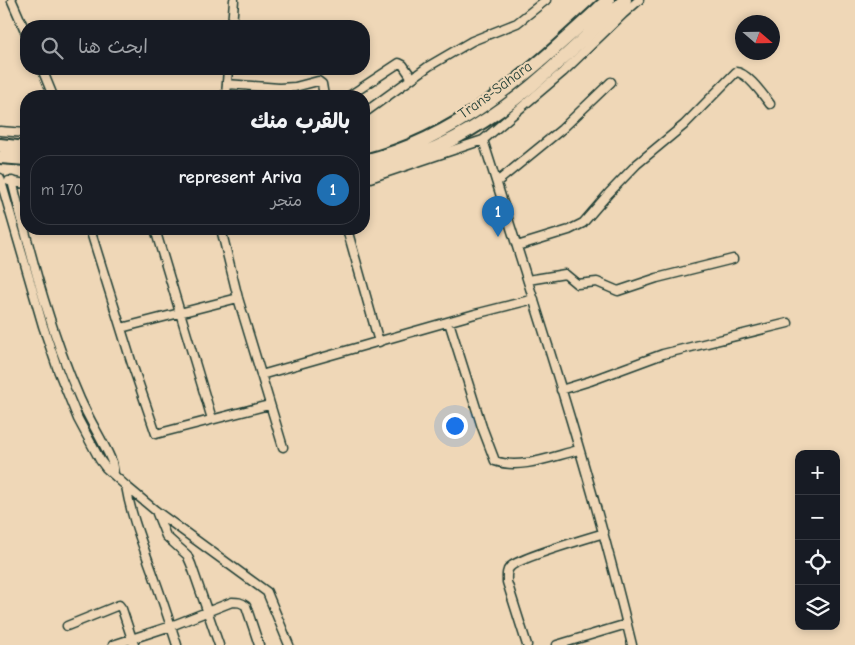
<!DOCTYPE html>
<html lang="ar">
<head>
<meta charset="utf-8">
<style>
  body { margin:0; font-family:"Comic Neue","Playpen Sans Arabic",sans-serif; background:#20242c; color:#f1f3f6; direction:rtl }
  .controls { position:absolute; right:15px; bottom:15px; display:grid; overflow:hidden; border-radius:10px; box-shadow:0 2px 8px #0003 }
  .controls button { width:45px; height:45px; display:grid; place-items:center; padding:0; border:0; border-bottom:1px solid #363941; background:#171b24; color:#f1f3f6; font:25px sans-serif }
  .compass { position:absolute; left:735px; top:15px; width:45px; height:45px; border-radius:50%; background:#171b24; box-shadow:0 2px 8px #0003; rotate:110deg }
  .you { position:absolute; left:454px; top:425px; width:18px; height:18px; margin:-12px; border:4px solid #fff; border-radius:50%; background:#1a73e8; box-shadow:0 0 0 8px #1a73e833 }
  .badge { display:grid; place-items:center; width:32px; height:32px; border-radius:50%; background:#1f6fb2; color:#fff; font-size:16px; font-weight:700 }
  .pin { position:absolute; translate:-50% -41px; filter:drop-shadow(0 1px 2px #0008) }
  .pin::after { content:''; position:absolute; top:26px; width:18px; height:15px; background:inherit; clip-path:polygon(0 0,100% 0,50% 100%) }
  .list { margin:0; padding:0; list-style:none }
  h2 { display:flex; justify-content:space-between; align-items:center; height:65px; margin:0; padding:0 20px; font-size:21px }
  h2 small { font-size:16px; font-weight:400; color:#9ea1a6 }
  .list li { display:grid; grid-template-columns:32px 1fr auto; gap:15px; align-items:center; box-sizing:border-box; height:70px; margin:0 10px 10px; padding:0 10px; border:1px solid #363941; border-radius:20px }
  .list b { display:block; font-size:19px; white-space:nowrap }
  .list p { margin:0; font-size:16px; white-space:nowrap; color:#9ea1a6 }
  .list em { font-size:16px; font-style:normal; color:#9ea1a6 }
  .icon { flex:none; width:28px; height:28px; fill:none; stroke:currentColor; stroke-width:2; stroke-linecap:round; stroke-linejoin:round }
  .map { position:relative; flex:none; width:855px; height:645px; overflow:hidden; direction:ltr }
  .search { position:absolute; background:#171b24; box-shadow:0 2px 8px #0003; left:20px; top:20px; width:350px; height:55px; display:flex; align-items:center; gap:12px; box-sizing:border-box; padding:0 18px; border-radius:20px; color:#9ea1a6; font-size:19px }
  .panel { position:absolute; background:#171b24; box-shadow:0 2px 8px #0003; left:20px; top:90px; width:350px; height:145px; border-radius:20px; direction:rtl }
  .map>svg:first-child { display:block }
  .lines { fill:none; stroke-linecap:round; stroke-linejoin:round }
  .minor-casing { stroke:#1f3d34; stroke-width:11 }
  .trunk-casing { stroke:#1f3d34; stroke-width:16 }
  .minor { stroke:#efd7b7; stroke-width:8 }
  .trunk { stroke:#efd7b7; stroke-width:12 }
  .labels { text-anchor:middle; stroke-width:4.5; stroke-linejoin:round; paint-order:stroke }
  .street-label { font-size:15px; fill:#1f3d34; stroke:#efd7b7 }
</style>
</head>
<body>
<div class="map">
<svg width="855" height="645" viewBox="0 0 855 645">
  <rect width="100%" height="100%" fill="#efd7b7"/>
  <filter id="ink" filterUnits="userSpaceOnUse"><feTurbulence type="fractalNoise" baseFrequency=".02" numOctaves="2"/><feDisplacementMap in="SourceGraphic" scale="10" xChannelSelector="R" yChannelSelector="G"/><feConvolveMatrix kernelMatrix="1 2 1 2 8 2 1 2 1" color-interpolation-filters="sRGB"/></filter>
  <g filter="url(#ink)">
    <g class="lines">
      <g class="minor-casing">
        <path id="minor" d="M12 1 26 33
          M232 26 234 0
          M42 69 53 96
          M227 84 279 88 295 87 318 81 322 84 324 96
          M226 96 228 69
          M349 96 399 63 403 65 412 78
          M364 113 429 66 472 41 517 23 546 0
          M0 131 26 133
          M483 140 563 72 623 14 639 0
          M0 178 43 326 58 370 78 419 100 460 106 468 126 486 156 511 267 592 289 645
          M364 180 483 140C536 307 591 474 632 645
          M9 181 26 184
          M12 181C31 255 49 329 80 399 88 417 99 435 108 453L112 462 114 474
          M497 182 562 129 611 82
          M90 229 132 364 156 434 269 405
          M155 229 212 419
          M221 229 238 298 283 447
          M347 229 379 342
          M517 246 569 230 583 223 609 193 637 164 684 125 736 72C747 72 763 95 770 104
          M528 280 565 274 577 284 597 282 618 291 657 278 733 259
          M449 322 482 427 495 461C521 470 553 456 579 450
          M121 328 238 298
          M261 375 475 314 534 299
          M561 390 590 381 663 354 788 323
          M126 486C131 516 142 543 152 571 161 596 169 620 177 645
          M156 511 166 536 187 555 191 564 219 645
          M67 626 119 605 122 609 134 645
          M113 645 171 626 232 602C238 602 241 602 246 606L259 645
          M527 645 507 582C507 576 506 571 510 567 518 558 588 538 604 533
          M557 645 627 624"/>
      </g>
      <g class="trunk-casing">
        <path id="trunk" d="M0 145 26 148
          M0 157 26 159
          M364 161C463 137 535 67 608 0
          M364 172C396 164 428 153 457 137 521 103 572 49 625 0"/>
      </g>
      <use href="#minor" class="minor"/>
      <use href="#trunk" class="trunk"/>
    </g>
  </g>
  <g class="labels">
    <g class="street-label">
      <text transform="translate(495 90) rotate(-36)" y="5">Trans-Sahara</text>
    </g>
  </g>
</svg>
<div class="controls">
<button>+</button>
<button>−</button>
<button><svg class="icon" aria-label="locate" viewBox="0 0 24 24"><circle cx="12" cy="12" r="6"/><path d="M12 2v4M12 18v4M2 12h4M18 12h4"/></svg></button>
<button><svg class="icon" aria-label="layers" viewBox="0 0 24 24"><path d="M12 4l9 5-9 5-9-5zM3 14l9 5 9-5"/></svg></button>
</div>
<svg class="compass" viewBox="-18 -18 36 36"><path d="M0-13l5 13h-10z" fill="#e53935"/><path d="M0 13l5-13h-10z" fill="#9ea1a6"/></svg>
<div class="you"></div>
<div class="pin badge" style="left:498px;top:237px">1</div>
<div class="search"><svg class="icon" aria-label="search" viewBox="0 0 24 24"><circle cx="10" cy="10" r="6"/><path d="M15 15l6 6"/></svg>ابحث هنا</div>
<section class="panel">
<h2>بالقرب منك<small></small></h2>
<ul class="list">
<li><span class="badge">1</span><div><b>represent Ariva</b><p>متجر</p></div><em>170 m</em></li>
</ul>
</section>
</div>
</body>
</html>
